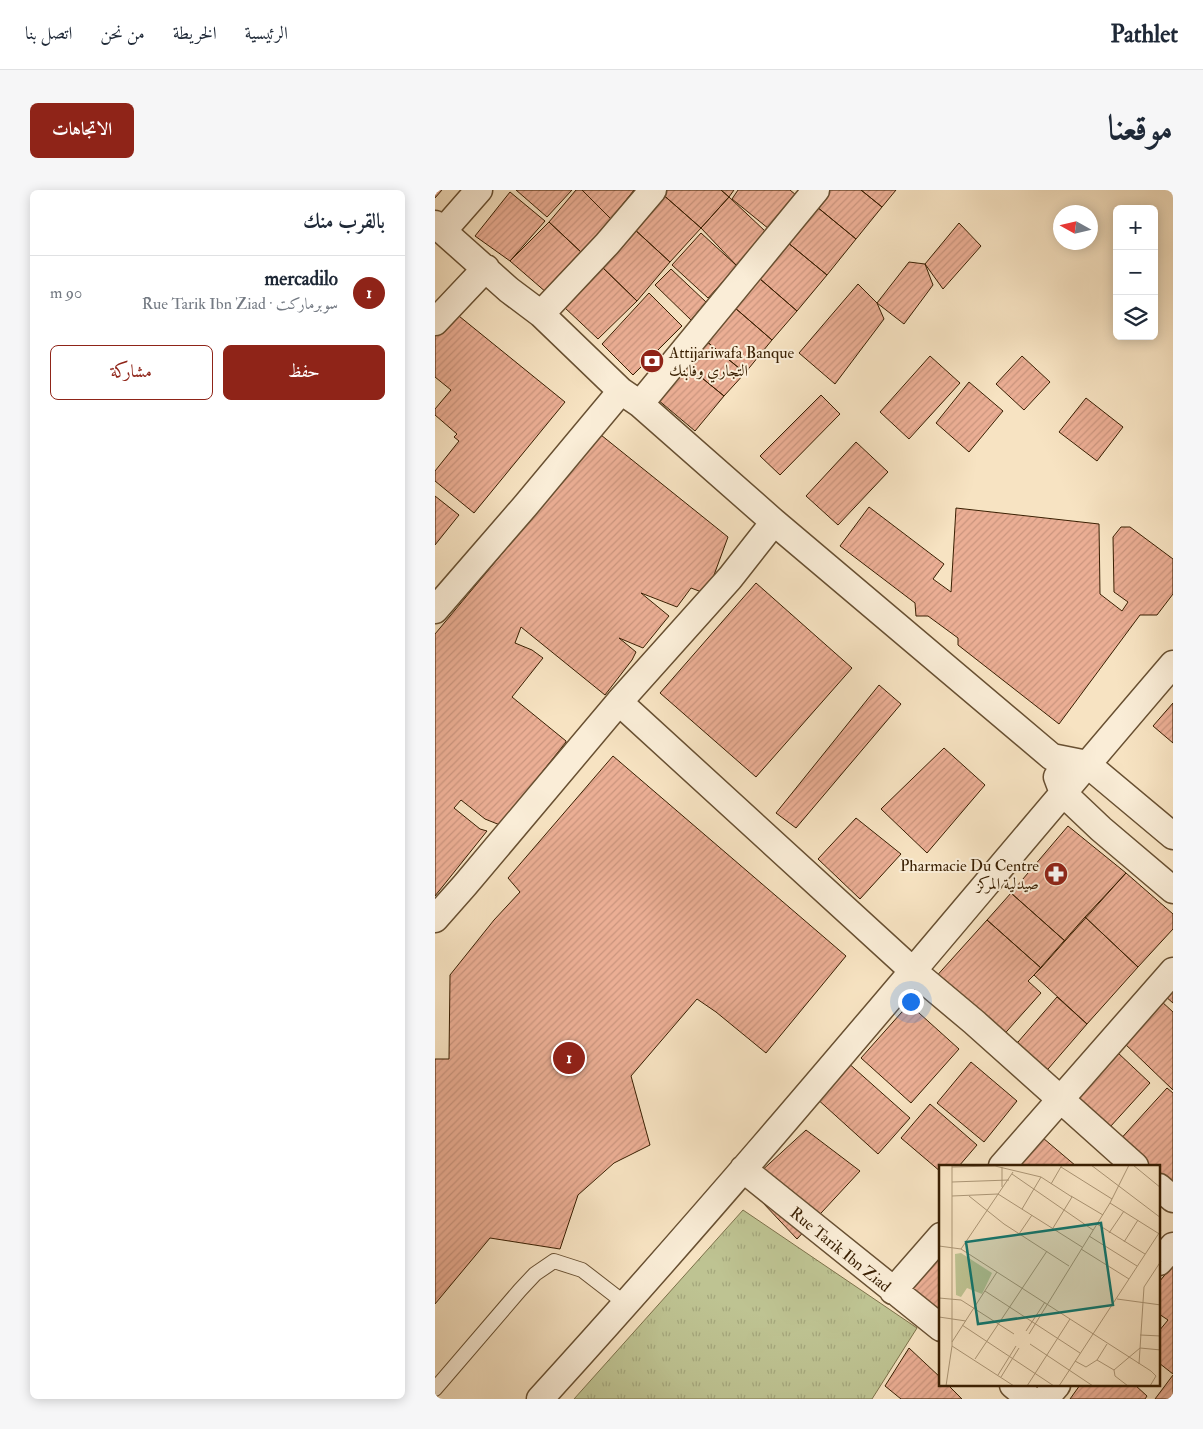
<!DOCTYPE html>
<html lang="ar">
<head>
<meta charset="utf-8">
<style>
  body { margin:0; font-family:"IM FELL Double Pica",Amiri,serif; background:#f6f6f7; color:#1f2937; direction:rtl }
  .controls { position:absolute; right:15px; top:15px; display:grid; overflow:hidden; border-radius:8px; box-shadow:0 2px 12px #0003 }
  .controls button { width:45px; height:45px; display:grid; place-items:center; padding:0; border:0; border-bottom:1px solid #e0e1e3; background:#fff; color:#1f2937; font:25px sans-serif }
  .compass { position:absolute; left:618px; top:15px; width:45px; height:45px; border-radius:50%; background:#fff; box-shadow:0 2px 12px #0003; rotate:278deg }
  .you { position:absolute; left:475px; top:811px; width:18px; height:18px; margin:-12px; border:4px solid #fff; border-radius:50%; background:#1a73e8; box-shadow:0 0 0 8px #1a73e833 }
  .badge { display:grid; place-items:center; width:32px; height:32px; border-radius:50%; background:#8f2418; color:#fff; font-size:16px; font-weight:700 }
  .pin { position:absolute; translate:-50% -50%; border:2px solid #fff; box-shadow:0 1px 5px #0006 }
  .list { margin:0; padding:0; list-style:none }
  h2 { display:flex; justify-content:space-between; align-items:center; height:65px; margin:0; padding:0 20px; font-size:21px }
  h2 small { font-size:16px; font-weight:400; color:#747a83 }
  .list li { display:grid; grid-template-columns:32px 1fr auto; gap:15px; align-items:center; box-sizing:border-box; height:75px; padding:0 20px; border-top:1px solid #e0e1e3 }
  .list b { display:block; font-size:19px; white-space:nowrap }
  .list p { margin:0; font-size:16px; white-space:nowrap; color:#747a83 }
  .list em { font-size:16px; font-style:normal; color:#747a83 }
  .actions { display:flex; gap:10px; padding:15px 20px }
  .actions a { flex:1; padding:11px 0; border:1px solid #8f2418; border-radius:8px; text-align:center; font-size:18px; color:#8f2418 }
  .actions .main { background:#8f2418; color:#fff }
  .icon { flex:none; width:28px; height:28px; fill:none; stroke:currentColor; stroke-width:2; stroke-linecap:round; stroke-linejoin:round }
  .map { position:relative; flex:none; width:738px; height:1209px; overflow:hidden; direction:ltr; border-radius:8px }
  header { display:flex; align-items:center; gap:30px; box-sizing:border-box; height:70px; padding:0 25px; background:#fff; border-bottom:1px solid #e0e1e3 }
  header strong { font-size:24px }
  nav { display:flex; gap:28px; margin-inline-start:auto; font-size:18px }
  .intro { display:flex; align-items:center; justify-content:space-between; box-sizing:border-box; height:120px; padding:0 30px }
  h1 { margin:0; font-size:35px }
  .button { padding:12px 22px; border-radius:8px; background:#8f2418; color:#fff; font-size:18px; font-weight:700 }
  main { display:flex; gap:30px; padding:0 30px }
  aside { flex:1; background:#fff; border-radius:8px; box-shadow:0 2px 12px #0003 }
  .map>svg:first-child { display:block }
  .park { fill:url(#park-tufts); stroke:#7c714a }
  .building { fill:url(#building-hatch); stroke:#391f02 }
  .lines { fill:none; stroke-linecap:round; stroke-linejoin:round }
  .lane-casing { stroke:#685032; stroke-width:16 }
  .street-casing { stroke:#685032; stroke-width:29 }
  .lane { stroke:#faedd7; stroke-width:14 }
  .street { stroke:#faedd7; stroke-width:26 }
  .labels { text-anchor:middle; stroke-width:4; stroke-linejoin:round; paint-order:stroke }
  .poi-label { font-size:16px; fill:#391f02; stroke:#faedd7; text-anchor:start }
  .street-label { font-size:16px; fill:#391f02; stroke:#faedd7 }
  .inset-road { fill:none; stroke:#ab9575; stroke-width:1 }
  .view { fill:#0f766e; fill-opacity:0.15; stroke:#0f766e; stroke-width:2.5 }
  .inset-edge { fill:none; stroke:#391f02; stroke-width:2.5 }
</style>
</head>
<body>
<header>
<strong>Pathlet</strong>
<nav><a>الرئيسية</a><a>الخريطة</a><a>من نحن</a><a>اتصل بنا</a></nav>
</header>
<div class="intro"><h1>موقعنا</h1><a class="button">الاتجاهات</a></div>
<main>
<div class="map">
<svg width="738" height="1209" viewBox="0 0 738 1209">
  <defs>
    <pattern id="park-tufts" width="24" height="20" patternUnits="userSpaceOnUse" patternTransform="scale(1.25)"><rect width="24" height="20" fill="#bec392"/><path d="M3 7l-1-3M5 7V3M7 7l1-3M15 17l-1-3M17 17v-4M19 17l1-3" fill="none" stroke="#a4a77c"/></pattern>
    <pattern id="building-hatch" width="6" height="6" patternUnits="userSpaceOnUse" patternTransform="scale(1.25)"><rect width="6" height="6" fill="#ebae94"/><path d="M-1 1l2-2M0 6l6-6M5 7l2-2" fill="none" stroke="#ca957e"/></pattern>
  </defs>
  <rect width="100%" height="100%" fill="#f7e3c2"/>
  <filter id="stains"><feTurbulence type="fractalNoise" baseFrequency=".004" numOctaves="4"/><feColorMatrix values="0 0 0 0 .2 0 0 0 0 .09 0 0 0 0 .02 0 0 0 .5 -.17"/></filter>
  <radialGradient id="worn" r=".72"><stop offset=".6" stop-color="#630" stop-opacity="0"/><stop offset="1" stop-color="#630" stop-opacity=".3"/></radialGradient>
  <path class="park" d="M308 1020 482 1138 437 1209H139Z"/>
  <path class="building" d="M0 0H7L0 8Z
    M81 0H137L112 27Z
    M141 0H147L176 29 147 63 114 32Z
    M147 0H199L176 29Z
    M227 0H286L294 7 266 38 225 2Z
    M286 0H299L294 7Z
    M303 0H355L361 5 334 39 297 9Z
    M386 0H426L447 17 421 49 376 12Z
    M426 0H461L447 17Z
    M75 2 110 31 75 71 40 46Z
    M225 2 266 38 235 72 198 38Z
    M294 7 331 42 302 76 266 38Z
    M376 12 421 49 392 85 346 47Z
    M114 32 147 63 112 103 75 71Z
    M524 33 546 56 508 99 490 74Z
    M198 38 235 72 202 111 164 74Z
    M266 43 302 76 273 108 237 75Z
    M346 47 392 85 362 121 317 82Z
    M474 72 490 74 498 95 469 134 442 113Z
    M164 74 202 111 163 149 129 117Z
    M236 79 271 112 256 130 220 95Z
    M317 82 362 121 337 150 292 111Z
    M423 94 442 113 449 129 400 194 364 163Z
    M214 103 247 136 198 185 167 154Z
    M292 111 337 150 310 183 265 146Z
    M19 122 130 212 39 323 0 291V281L24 251 19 247 22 244 0 225V219L16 200 0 187V145Z
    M265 146 310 183 289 206 245 170Z
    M495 166 525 193 474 249 445 222Z
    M587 166 615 192 589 220 561 194Z
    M245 170 289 206 260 241 216 204Z
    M534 192 568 221 534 262 501 233Z
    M386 205 405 224 345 285 325 266Z
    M651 208 688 237 662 271 624 242Z
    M166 245 293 347 272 404 256 398 242 417 206 403 234 426 208 458 184 448 201 462 197 470 170 505 86 437 80 453 97 460 108 468 77 507 131 551V552L65 635 50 629 26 610 19 618 45 639 52 641 0 706V444Z
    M421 252 453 282 403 335 371 306Z
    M0 306 24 325 0 355Z
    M434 317 509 374 498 389 516 402 521 318 664 334 665 404 687 421 693 412 679 402 678 347 686 337H695L738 369V404L722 425H705L624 534 523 455V448L493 426H481L480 413 405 356Z
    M321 393 417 478 321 587 225 503Z
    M444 495 466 514 361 638 341 623Z
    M738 513V553L718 536Z
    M509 558 550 595 492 663 446 619Z
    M178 566 411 766 331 863 281 822 262 809 196 886 215 955 179 973 143 1005 125 1059 55 1048 0 1114V869H14L15 785 59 730 85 702 73 688Z
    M421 628 466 664 425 709 383 669Z
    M633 636 691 683 630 751 576 703Z
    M691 683 738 724V739L703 777 650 727Z
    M576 703 630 751 606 778 552 730Z
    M650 727 703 777 652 834 599 785Z
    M552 730 606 778 593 791 606 803 564 850 498 790Z
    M738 796V813L730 806Z
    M622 807 652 834 607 886 577 859Z
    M726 811 738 822V900L688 852Z
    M474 814 524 859 476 913 426 868Z
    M682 862 715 893 675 937 642 907Z
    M411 871 475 928 443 964 380 907Z
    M536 872 582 911 549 952 502 913Z
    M732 898 738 903V1005L724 992V976H708L682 953Z
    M495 914 542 955 524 976H506V982L466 948Z
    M371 940 425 981 362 1049 311 995Z
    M608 948 641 976H583Z
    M506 1063V1132L470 1103Z
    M738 1075V1184L724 1173V1141L733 1130 724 1124V1092Z
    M474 1158 506 1188V1195H513L527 1209H466L450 1196Z
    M738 1185V1209H720Z
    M645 1195H700L712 1206 710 1209H635Z"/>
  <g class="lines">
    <g class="lane-casing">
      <path id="lane" d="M0 1199 85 1100 100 1084 119 1071 147 1080 191 1114"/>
    </g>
    <g class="street-casing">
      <path id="street" d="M0 34 74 100 106 124 186 201 205 214 339 332 617 567 652 574 738 646
        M8 41 44 0
        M106 124 172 54 218 0
        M0 132 51 78
        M205 214 381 0
        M0 420 91 315 186 201
        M184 512 477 780 539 832 700 976
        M622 587 628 603 666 639 738 700
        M0 729 30 695 184 512 295 388 339 332
        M567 976 738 781
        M308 979 506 1138
        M724 997 738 1009
        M724 1072 738 1056
        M458 1101 506 1046
        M578 1195 595 1209
        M105 1209C323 970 528 719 738 474
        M610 1209 622 1195"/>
    </g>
    <use href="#lane" class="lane"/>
    <use href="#street" class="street"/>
  </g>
  <defs>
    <g id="bank-disc" transform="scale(1.25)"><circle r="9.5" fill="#8f2418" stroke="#faedd7"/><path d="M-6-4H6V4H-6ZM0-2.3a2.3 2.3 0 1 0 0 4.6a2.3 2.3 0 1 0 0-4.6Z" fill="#fff"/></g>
    <g id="pharmacy-disc" transform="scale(1.25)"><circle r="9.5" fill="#8f2418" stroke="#faedd7"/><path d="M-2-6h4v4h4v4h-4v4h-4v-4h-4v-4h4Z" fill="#fff"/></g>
  </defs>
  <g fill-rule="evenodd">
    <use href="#bank-disc" x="217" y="171"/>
    <use href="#pharmacy-disc" x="621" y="684"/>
  </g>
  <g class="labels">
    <g class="poi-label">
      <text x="234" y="168">Attijariwafa Banque<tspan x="234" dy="18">التجاري وفابنك</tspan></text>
      <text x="604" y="681" text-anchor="end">Pharmacie Du Centre<tspan x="604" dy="18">صيدلية المركز</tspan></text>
    </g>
    <g class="street-label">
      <text transform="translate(406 1059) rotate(39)" y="6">Rue Tarik Ibn Ziad</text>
    </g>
  </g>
  <g transform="translate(504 975)">
    <rect width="221" height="221" fill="#f7e3c2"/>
    <path d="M22 88 53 108 43 129 28 123 22 132 17 130 16 89Z" fill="#bec392"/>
    <path class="inset-road" d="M152 0 222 53M194 0 222 23M13 2 56 1 102 12 133 32 114 63M63 2V22M122 2 173 34M73 9 154 65M13 17 70 15M112 19 123 0M13 31 59 29 143 82M30 31 65 59 130 101M132 31 164 50M171 38 222 70M83 44 102 12M158 59 206 89M170 68 185 46M80 69 93 50M150 71 198 101M185 77 199 55M0 81 22 84 212 206 217 211 211 221M22 84 74 7M142 84 190 114M46 126 141 188M0 133 22 135 75 169M178 134 222 140M0 152 27 156M23 160 115 221M87 166 106 137M90 169 171 38 190 0M201 170 222 171M13 177 58 107M91 179 154 221M168 179 158 195 175 205M13 181 75 221M36 194 108 86M136 196 147 202 158 195M200 199 205 122 222 96M59 210 77 181M62 212 80 183M7 221 13 181V0M88 221 131 154M120 221 222 65M189 221 176 211 175 205 201 183 222 185"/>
    <path class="view" d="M162 58 174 140 39 159 27 77Z"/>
    <rect width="221" height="221" class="inset-edge"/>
  </g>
  <rect width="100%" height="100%" filter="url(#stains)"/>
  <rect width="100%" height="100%" fill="url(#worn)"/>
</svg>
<div class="controls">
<button>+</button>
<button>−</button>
<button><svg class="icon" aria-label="layers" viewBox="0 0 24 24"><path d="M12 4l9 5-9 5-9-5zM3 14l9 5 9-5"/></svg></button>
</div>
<svg class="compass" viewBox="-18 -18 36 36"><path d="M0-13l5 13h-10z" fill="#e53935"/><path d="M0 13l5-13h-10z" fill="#747a83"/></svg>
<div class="you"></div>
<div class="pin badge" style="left:134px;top:868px">1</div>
</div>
<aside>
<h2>بالقرب منك<small></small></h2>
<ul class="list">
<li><span class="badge">1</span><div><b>mercadilo</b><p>سوبرماركت · Rue Tarik Ibn Ziad</p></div><em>90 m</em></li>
</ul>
<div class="actions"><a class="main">حفظ</a><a>مشاركة</a></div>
</aside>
</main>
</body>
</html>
